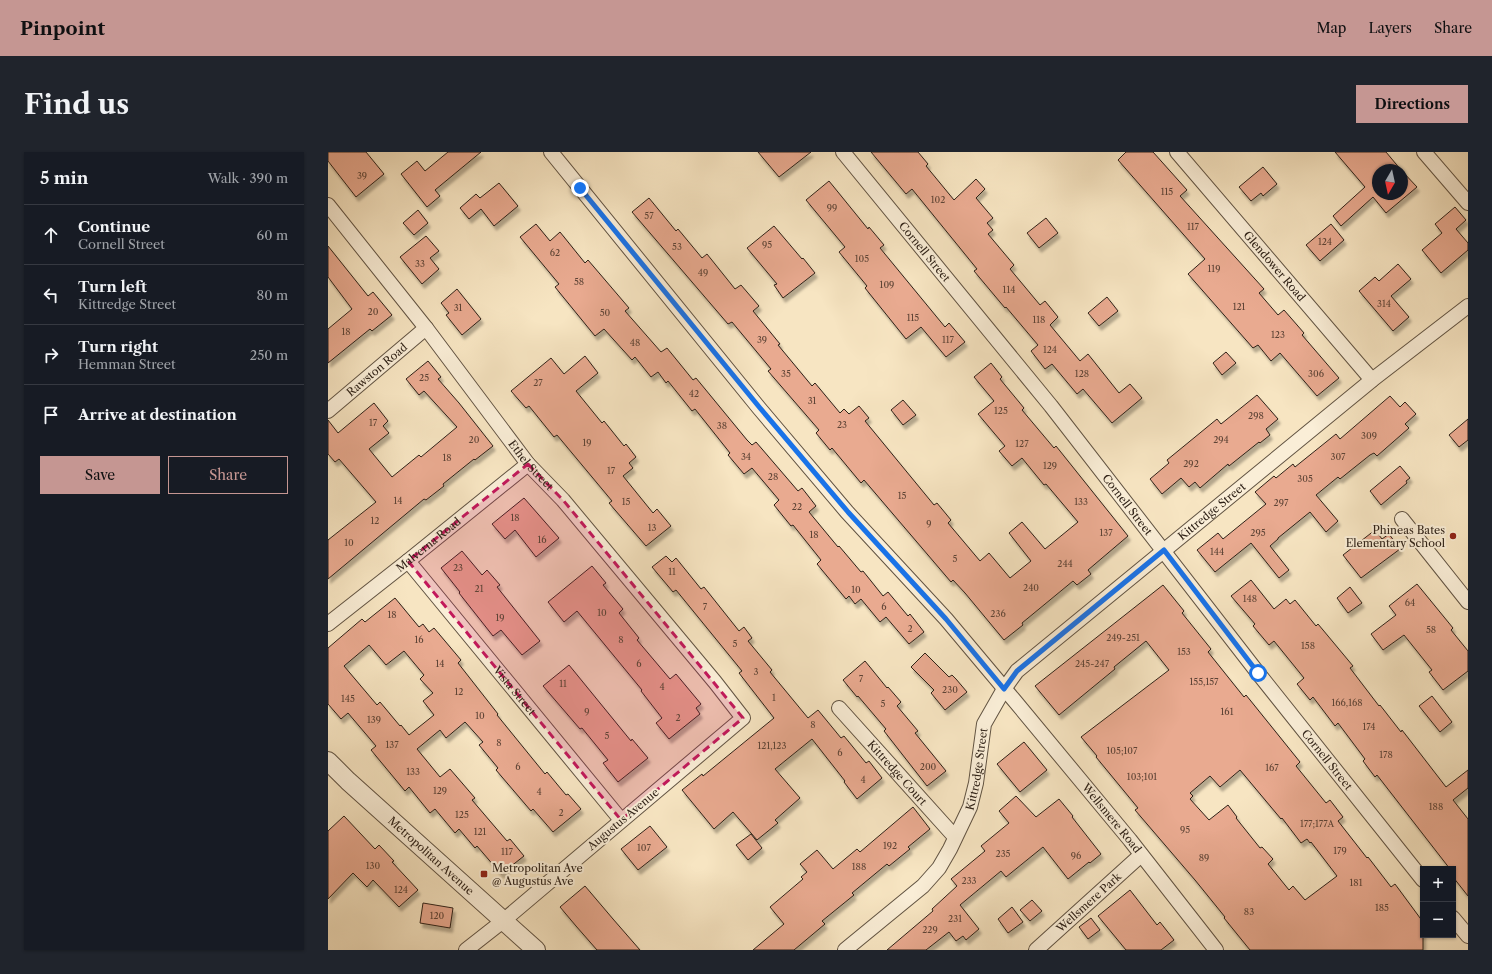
<!DOCTYPE html>
<html lang="en">
<head>
<meta charset="utf-8">
<style>
  body { margin:0; font-family:"Libre Caslon Text",serif; background:#20242c; color:#f1f3f6 }
  .controls { position:absolute; right:12px; bottom:12px; display:grid; overflow:hidden; border-radius:0px; box-shadow:0 1px 3px #0004 }
  .controls button { width:36px; height:36px; display:grid; place-items:center; padding:0; border:0; border-bottom:1px solid #363941; background:#171b24; color:#f1f3f6; font:20px sans-serif }
  .compass { position:absolute; left:1044px; top:12px; width:36px; height:36px; border-radius:50%; background:#171b24; box-shadow:0 1px 3px #0004; rotate:189deg }
  .stop { position:absolute; width:12px; height:12px; margin:-9px; border:3px solid #1a73e8; border-radius:50%; background:#fff }
  .stop.end { background:#1a73e8; border-color:#fff; box-shadow:0 1px 4px #0008 }
  .list { margin:0; padding:0; list-style:none }
  h2 { display:flex; justify-content:space-between; align-items:center; height:52px; margin:0; padding:0 16px; font-size:17px }
  h2 small { font-size:13px; font-weight:400; color:#9ea1a6 }
  .list li { display:grid; grid-template-columns:26px 1fr auto; gap:12px; align-items:center; box-sizing:border-box; height:60px; padding:0 16px; border-top:1px solid #363941 }
  .list b { display:block; font-size:15px; white-space:nowrap }
  .list p { margin:0; font-size:13px; white-space:nowrap; color:#9ea1a6 }
  .list em { font-size:13px; font-style:normal; color:#9ea1a6 }
  .actions { display:flex; gap:8px; padding:12px 16px }
  .actions a { flex:1; padding:9px 0; border:1px solid #c59692; border-radius:0px; text-align:center; font-size:14px; color:#c59692 }
  .actions .main { background:#c59692; color:#111 }
  .icon { flex:none; width:22px; height:22px; fill:none; stroke:currentColor; stroke-width:2; stroke-linecap:round; stroke-linejoin:round }
  .map { position:relative; flex:none; width:1140px; height:798px; overflow:hidden; border-radius:0px }
  header { display:flex; align-items:center; gap:24px; box-sizing:border-box; height:56px; padding:0 20px; background:#c59692; color:#111 }
  header strong { font-size:19px }
  nav { display:flex; gap:22px; margin-inline-start:auto; font-size:14px }
  .intro { display:flex; align-items:center; justify-content:space-between; box-sizing:border-box; height:96px; padding:0 24px }
  h1 { margin:0; font-size:28px }
  .button { padding:10px 18px; border-radius:0px; background:#c59692; color:#111; font-size:14px; font-weight:700 }
  main { display:flex; gap:24px; padding:0 24px }
  aside { flex:1; background:#171b24; border-radius:0px; box-shadow:0 1px 3px #0004 }
  .map>svg:first-child { display:block }
  .building { fill:#e9aa90; stroke:#2f2218; fill-rule:evenodd; filter:url(#shadow) }
  .lines { fill:none; stroke-linecap:round; stroke-linejoin:round }
  .minor-casing { stroke:#615342; stroke-width:16 }
  .tertiary-casing { stroke:#615342; stroke-width:20 }
  .minor { stroke:#faeed7; stroke-width:14 }
  .tertiary { stroke:#faeed7; stroke-width:18 }
  .route { stroke:#1a73e8; stroke-width:5 }
  .marked { fill:#c2185b; fill-opacity:0.2; stroke:#c2185b; stroke-width:3; stroke-dasharray:8 5; stroke-linejoin:round }
  .poi-dot { fill:#8f2418; stroke:#faeed7; stroke-width:1.5 }
  .labels { text-anchor:middle; stroke-width:4; stroke-linejoin:round; paint-order:stroke }
  .number-label { font-size:9px; fill:#5e4436 }
  .street-label { font-size:11px; fill:#2f2218; stroke:#faeed7 }
  .poi-label { font-size:11px; fill:#2f2218; stroke:#faeed7; text-anchor:end }
</style>
</head>
<body>
<header>
<strong>Pinpoint</strong>
<nav><a>Map</a><a>Layers</a><a>Share</a></nav>
</header>
<div class="intro"><h1>Find us</h1><a class="button">Directions</a></div>
<main>
<aside>
<h2>5 min<small>Walk · 390 m</small></h2>
<ul class="list">
<li><svg class="icon" aria-label="ahead" viewBox="0 0 24 24"><path d="M12 20V5M6 11l6-6 6 6"/></svg><div><b>Continue</b><p>Cornell Street</p></div><em>60 m</em></li>
<li><svg class="icon" aria-label="left" viewBox="0 0 24 24"><path d="M17 20v-9H6M10 6l-5 5 5 5"/></svg><div><b>Turn left</b><p>Kittredge Street</p></div><em>80 m</em></li>
<li><svg class="icon" aria-label="right" viewBox="0 0 24 24"><path d="M7 20v-9h11M14 6l5 5-5 5"/></svg><div><b>Turn right</b><p>Hemman Street</p></div><em>250 m</em></li>
<li><svg class="icon" aria-label="arrive" viewBox="0 0 24 24"><path d="M6 21V4h12l-3 4 3 4H6"/></svg><div><b>Arrive at destination</b></div></li>
</ul>
<div class="actions"><a class="main">Save</a><a>Share</a></div>
</aside>
<div class="map">
<svg width="1140" height="798" viewBox="0 0 1140 798">
  <defs>
    <filter id="shadow"><feDropShadow dx="2.5" dy="4.5" stdDeviation="1" flood-color="#0004"/></filter>
  </defs>
  <rect width="100%" height="100%" fill="#f7e5c2"/>
  <filter id="stains"><feTurbulence type="fractalNoise" baseFrequency=".005" numOctaves="4"/><feColorMatrix values="0 0 0 0 .2 0 0 0 0 .09 0 0 0 0 .02 0 0 0 .5 -.17"/></filter>
  <radialGradient id="worn" r=".72"><stop offset=".6" stop-color="#630" stop-opacity="0"/><stop offset="1" stop-color="#630" stop-opacity=".3"/></radialGradient>
  <path class="building" d="M0 0H38L56 22 28 45 0 9Z
    M120 0H153L107 38 112 44 99 55 73 22 89 9 97 19Z
    M430 0H483L451 25Z
    M543 0H590L600 12 598 14 626 48 648 27 657 37 648 46 665 66 659 71 665 78 660 82 686 113 682 117 712 153 717 149 730 165 722 173 752 209 760 202 791 241 802 232 814 246 784 271 755 237 749 242 724 212 717 217 703 199 710 193 678 155 677 156 646 119 649 117 584 37 578 42Z
    M798 0H825L859 38 852 44 936 137 931 141 950 163 956 158 976 181 974 183 1011 226 989 244 952 201 943 209 930 193 925 196 860 122 877 107 790 8Z
    M1007 0H1058L1073 18H1050V42H1074V19L1089 35 1058 61 1045 45 1013 74 1005 64 1037 35Z
    M935 15 949 32 935 44 933 41 923 49 911 35Z
    M501 29 540 77 541 75 556 93 552 96 617 175 621 171 637 190 618 205 593 175 578 187 537 136 539 134 511 100 517 95 478 48Z
    M171 31 190 54 166 74 153 57 141 67 132 56 148 42 152 46Z
    M321 46 348 79 350 77 374 106 379 102 407 137 413 133 431 154 425 159 452 192 450 193 484 234 487 231 512 261 516 257 521 262 531 254 541 266 537 269 606 353 609 351 623 368 620 371 652 409 661 401 682 426 703 409 681 381 694 370 717 397 750 370 718 332 716 333 694 306 684 314 671 299 677 294 650 262 666 249 646 225 663 211 674 225 672 227 696 256 694 258 726 296 728 294 800 384 760 418 763 422 749 433 745 429 694 471 695 473 676 488 637 441 625 428 623 430 536 328 533 331 504 296 502 298 488 281 491 278 440 219 443 217 404 170 400 172 304 60Z
    M1127 55 1138 68 1128 77 1140 91V98L1113 121 1094 98 1114 81 1107 72Z
    M90 58 100 71 86 83 75 71Z
    M718 66 730 81 711 96 699 81Z
    M208 72 222 89 232 80 257 111 260 108 301 156 297 159 333 200 339 196 365 228 368 226 419 288 424 293 428 290 470 339 474 336 488 354 481 360 510 395 511 394 533 420 535 419 555 444 560 440 580 464 582 462 596 480 581 492 558 465 552 470 533 447 527 452 521 444 518 447 489 412 493 408 465 373 463 374 446 353 451 348 424 316 416 322 400 303 402 301 367 257 364 259 340 229 338 231 330 220 323 225 307 205 304 208 276 177 267 184 227 135 231 132 192 85Z
    M1003 72 1016 88 992 109 978 93Z
    M446 74 474 107 475 106 487 121 455 146 446 133 449 132 419 96Z
    M98 84 111 99 102 106 111 117 94 132 72 105Z
    M0 94 40 144 45 140 64 163 44 179 42 177 0 211V177L24 157 0 125Z
    M1070 112 1083 127 1063 144 1081 165 1065 179 1031 139 1047 125 1051 129Z
    M129 137 153 167 134 183 118 163 121 161 113 151Z
    M779 145 790 159 771 174 760 161Z
    M898 200 908 211 894 223 885 211Z
    M257 204 270 221 248 239 274 271 276 269 296 294 298 292 308 305 301 311 305 316 295 324 325 361 329 357 343 374 318 394 281 351 284 349 229 283 226 285 201 254 198 256 183 239 223 206 236 222Z
    M100 209 113 225 110 227 131 251 165 294 147 308 146 307 115 332 116 334 98 348 96 347 0 427V388L48 350 11 307 7 310 0 302V268L10 281 46 251 60 269 55 274 61 281 41 297 64 325 91 303 93 305 129 275 96 239 91 243 78 227Z
    M929 243 950 267 938 277 942 283 932 291 931 290 901 314 900 312 872 336 867 330 861 335 853 326 834 342 822 327 841 311 839 308 889 267 893 272Z
    M1062 244 1072 255 1077 250 1088 262 1077 272 1081 276 1049 304 1046 301 1042 303 1012 327 1010 325 988 343 1010 369 998 380 982 360 950 386V387L942 394 961 418 951 426 923 391 887 420 869 398 890 381 895 387 938 352 927 340 946 324 948 326 965 312 967 315 1008 282 1012 287Z
    M575 248 588 263 575 273 563 258Z
    M1140 267V288L1131 295 1121 283Z
    M1072 314 1082 326 1078 329 1079 331 1053 353 1042 339Z
    M196 346 231 386 208 405 187 378 177 387 164 372Z
    M1047 378 1054 387 1061 382 1072 397 1033 426 1015 403Z
    M134 399 154 423 159 418 172 433 169 435 212 489 194 503 173 478 165 484 131 441 132 440 113 416Z
    M338 404 344 410 348 406 373 437 376 435 411 479 416 475 424 486 420 489 444 518 442 520 480 566 490 558 513 586 516 584 538 611 541 609 554 626 529 647 516 630 517 629 484 587 447 617 472 646 447 668 450 671 429 688 405 660 386 677 354 638 374 622 375 624 446 566 411 521 414 519 348 438 345 440 324 415Z
    M264 414 278 431 275 433 295 457 291 461 311 486 309 488 342 527 348 522 373 552 368 556 372 562 341 587 328 571 334 566 313 539 314 538 249 459 236 470 220 450Z
    M923 428 946 457 958 447 962 452 967 448 988 474 990 472 1025 514 1022 516 1051 554 1052 553 1073 580 1074 578 1118 635 1140 618V636L1125 648 1140 667V744L1125 725V717H1122L1049 623 1047 625 1035 609 1037 607 1010 571 1007 574 985 545 982 548 969 532 976 526 946 489 941 493 925 474 927 472 903 444Z
    M1089 432 1125 476 1123 478 1140 499V519L1115 538 1101 520 1104 518 1076 483 1055 498 1043 482 1068 463 1061 454Z
    M835 433 856 459 854 461 883 497 880 500 916 545 918 543 972 610 968 614 998 651 1002 648 1015 665 1010 669 1039 706 1040 705 1063 735 1067 732 1095 770V798H922L896 766 897 765 867 728 807 658 810 656 768 605 769 604 753 585 841 518 818 489 786 515 787 517 731 563 707 534ZM912 618 953 667 954 666 973 691 979 687 982 691 983 690 1009 724 977 748 965 734 961 738 940 712 945 707 934 695 932 696 908 666 909 665 900 653 881 668 862 647 865 644 862 641 882 624 892 635Z
    M1022 435 1034 451 1020 461 1009 446Z
    M67 446 91 475 95 472 101 480 106 476 133 508 130 511 170 562 169 563 217 622 219 620 238 643 240 642 253 657 225 680 205 657 203 659 168 618 170 616 151 593 155 590 137 570 118 586 112 578 89 597 112 625 122 617 147 646 144 648 179 689 182 687 196 704 173 722 149 694 147 696 131 677 127 681 107 657 102 661 81 635 77 639 43 598 48 594 20 561 13 567 0 552V496L34 467 37 470ZM41 493 58 513 76 499 96 523 92 527 105 541 95 549 106 563 81 583 73 573 72 574 52 550 49 553 16 514Z
    M597 501 621 525 624 523 628 527 639 540 617 558 603 541 606 538 583 515Z
    M537 509 559 536 560 535 573 550 569 554 590 579 587 581 618 619 599 634 556 579 558 577 530 544 529 545 515 528Z
    M241 513 303 589 304 587 320 606 290 630 275 611 280 608 254 576 252 577 215 534Z
    M1104 544 1124 570 1112 580 1091 554Z
    M696 590 719 618 692 640 669 612Z
    M688 644 708 665 731 647 745 664 744 665 773 702 762 711 761 710 740 727 715 695 678 725 673 719 632 753 651 777 638 788 635 784 628 789 621 780 598 798H559L605 759 604 757 629 734 623 727 657 699 653 694 681 671 671 659Z
    M585 655 602 677 580 695 582 697 561 714 559 712 524 741 526 743 494 769 497 772 466 798H425L456 772 442 755 475 727 473 725 479 720 472 712 489 698 505 717 529 697 532 700Z
    M16 664 47 697 51 693 66 709 64 710 90 738 71 755 45 728 39 735 25 721 0 747V679Z
    M322 674 339 695 310 718 293 697Z
    M423 682 434 696 420 708 408 693Z
    M257 734 285 767 312 798H269L248 774 232 755Z
    M802 738 829 773 832 770 846 788 833 798H798L770 764Z
    M704 748 714 759 702 769 692 758Z
    M95 751 125 756 122 776 92 771Z
    M684 755 695 770 680 781 670 767Z
    M763 766 772 778 760 787 751 775Z"/>
  <g class="lines">
    <g class="minor-casing">
      <g id="minor">
        <path id="s1" d="M223 0 431 256 519 360 618 467 686 548 802 688 888 798"/>
        <path id="s2" d="M515 0 723 254 930 521 1095 728"/>
        <path id="s3" d="M849 0 1044 228"/>
        <path d="M1096 0 1140 51"/>
        <path id="s4" d="M0 53 98 176 200 312 235 348 387 530 415 566 175 769 138 798"/>
        <path id="s5" d="M0 259 98 176"/>
        <path d="M1074 367 1140 450"/>
        <path id="s6" d="M80 409 293 668"/>
        <path id="s7" d="M0 472 80 409 200 312"/>
        <path id="s8" d="M511 556 627 685"/>
        <path d="M1125 766 1140 784"/>
        <path id="s9" d="M517 798 595 734 611 716 622 697 642 655 648 631 656 572 676 537 689 519 1044 228 1140 154"/>
        <path id="s10" d="M708 798 813 703"/>
      </g>
    </g>
    <g class="tertiary-casing">
      <g id="tertiary">
        <path id="s11" d="M0 609 20 629 208 798"/>
      </g>
    </g>
    <use href="#minor" class="minor"/>
    <use href="#tertiary" class="tertiary"/>
  </g>
  <g class="lines">
    <path class="route" d="M252 36 432 256 520 360 618 467 676 537 689 519 836 398 930 521"/>
  </g>
  <path class="marked" d="M200 312 235 348 415 566 293 668 80 409Z"/>
  <g class="poi-dot">
    <circle cx="1125" cy="384" r="4"/>
    <rect x="152" y="718" width="8" height="8" rx="2"/>
  </g>
  <g class="labels">
    <g class="number-label">
      <text x="34" y="27">39</text>
      <text x="839" y="43">115</text>
      <text x="610" y="51">102</text>
      <text x="504" y="59">99</text>
      <text x="321" y="67">57</text>
      <text x="865" y="78">117</text>
      <text x="997" y="93">124</text>
      <text x="439" y="96">95</text>
      <text x="349" y="98">53</text>
      <text x="227" y="104">62</text>
      <text x="534" y="110">105</text>
      <text x="92" y="115">33</text>
      <text x="886" y="120">119</text>
      <text x="375" y="124">49</text>
      <text x="251" y="133">58</text>
      <text x="559" y="136">109</text>
      <text x="681" y="141">114</text>
      <text x="1056" y="155">314</text>
      <text x="911" y="158">121</text>
      <text x="130" y="159">31</text>
      <text x="45" y="163">20</text>
      <text x="277" y="164">50</text>
      <text x="585" y="169">115</text>
      <text x="711" y="171">118</text>
      <text x="18" y="183">18</text>
      <text x="950" y="186">123</text>
      <text x="434" y="191">39</text>
      <text x="620" y="191">117</text>
      <text x="307" y="194">48</text>
      <text x="722" y="201">124</text>
      <text x="458" y="225">35</text>
      <text x="754" y="225">128</text>
      <text x="988" y="225">306</text>
      <text x="96" y="229">25</text>
      <text x="210" y="234">27</text>
      <text x="366" y="245">42</text>
      <text x="484" y="252">31</text>
      <text x="673" y="262">125</text>
      <text x="928" y="267">298</text>
      <text x="45" y="274">17</text>
      <text x="514" y="276">23</text>
      <text x="394" y="277">38</text>
      <text x="1041" y="287">309</text>
      <text x="146" y="291">20</text>
      <text x="893" y="291">294</text>
      <text x="259" y="294">19</text>
      <text x="694" y="295">127</text>
      <text x="418" y="308">34</text>
      <text x="1010" y="308">307</text>
      <text x="119" y="309">18</text>
      <text x="863" y="315">292</text>
      <text x="722" y="317">129</text>
      <text x="283" y="322">17</text>
      <text x="445" y="328">28</text>
      <text x="977" y="330">305</text>
      <text x="574" y="347">15</text>
      <text x="70" y="352">14</text>
      <text x="298" y="353">15</text>
      <text x="753" y="353">133</text>
      <text x="953" y="354">297</text>
      <text x="469" y="358">22</text>
      <text x="187" y="369">18</text>
      <text x="47" y="372">12</text>
      <text x="601" y="375">9</text>
      <text x="324" y="379">13</text>
      <text x="778" y="384">137</text>
      <text x="930" y="384">295</text>
      <text x="486" y="386">18</text>
      <text x="214" y="391">16</text>
      <text x="21" y="394">10</text>
      <text x="889" y="403">144</text>
      <text x="627" y="410">5</text>
      <text x="737" y="415">244</text>
      <text x="130" y="419">23</text>
      <text x="344" y="423">11</text>
      <text x="703" y="439">240</text>
      <text x="151" y="440">21</text>
      <text x="528" y="441">10</text>
      <text x="922" y="450">148</text>
      <text x="1082" y="454">64</text>
      <text x="377" y="458">7</text>
      <text x="556" y="458">6</text>
      <text x="274" y="464">10</text>
      <text x="670" y="465">236</text>
      <text x="64" y="466">18</text>
      <text x="172" y="469">19</text>
      <text x="582" y="480">2</text>
      <text x="1103" y="481">58</text>
      <text x="795" y="489">249-251</text>
      <text x="91" y="491">16</text>
      <text x="293" y="491">8</text>
      <text x="407" y="495">5</text>
      <text x="980" y="497">158</text>
      <text x="856" y="503">153</text>
      <text x="112" y="515">14</text>
      <text x="311" y="515">6</text>
      <text x="764" y="515">245-247</text>
      <text x="428" y="523">3</text>
      <text x="533" y="530">7</text>
      <text x="876" y="533">155,157</text>
      <text x="235" y="535">11</text>
      <text x="334" y="538">4</text>
      <text x="622" y="541">230</text>
      <text x="131" y="543">12</text>
      <text x="446" y="549">1</text>
      <text x="20" y="550">145</text>
      <text x="1019" y="554">166,168</text>
      <text x="555" y="555">5</text>
      <text x="259" y="563">9</text>
      <text x="899" y="563">161</text>
      <text x="152" y="567">10</text>
      <text x="350" y="569">2</text>
      <text x="46" y="571">139</text>
      <text x="485" y="576">8</text>
      <text x="1041" y="578">174</text>
      <text x="279" y="587">5</text>
      <text x="171" y="594">8</text>
      <text x="64" y="596">137</text>
      <text x="444" y="597">121,123</text>
      <text x="794" y="602">105;107</text>
      <text x="512" y="604">6</text>
      <text x="1058" y="606">178</text>
      <text x="190" y="618">6</text>
      <text x="600" y="618">200</text>
      <text x="944" y="619">167</text>
      <text x="85" y="623">133</text>
      <text x="814" y="628">103;101</text>
      <text x="535" y="631">4</text>
      <text x="112" y="642">129</text>
      <text x="211" y="643">4</text>
      <text x="1108" y="658">188</text>
      <text x="233" y="664">2</text>
      <text x="134" y="666">125</text>
      <text x="989" y="675">177;177A</text>
      <text x="857" y="681">95</text>
      <text x="152" y="683">121</text>
      <text x="562" y="697">192</text>
      <text x="316" y="699">107</text>
      <text x="1012" y="702">179</text>
      <text x="179" y="703">117</text>
      <text x="675" y="705">235</text>
      <text x="748" y="707">96</text>
      <text x="876" y="709">89</text>
      <text x="45" y="717">130</text>
      <text x="531" y="718">188</text>
      <text x="641" y="732">233</text>
      <text x="1028" y="734">181</text>
      <text x="73" y="741">124</text>
      <text x="1054" y="759">185</text>
      <text x="921" y="763">83</text>
      <text x="109" y="767">120</text>
      <text x="627" y="770">231</text>
      <text x="602" y="781">229</text>
    </g>
    <g class="street-label">
      <text dy="4" stroke="none"><textPath href="#s2" startOffset="129">Cornell Street</textPath></text>
      <text dy="4" stroke="none"><textPath href="#s3" startOffset="150">Glendower Road</textPath></text>
      <text dy="4" stroke="none"><textPath href="#s5" startOffset="64">Rawston Road</textPath></text>
      <text dy="4" stroke="none"><textPath href="#s4" startOffset="330">Ethel Street</textPath></text>
      <text dy="4" stroke="none"><textPath href="#s2" startOffset="453">Cornell Street</textPath></text>
      <text dy="4" stroke="none"><textPath href="#s9" startOffset="592">Kittredge Street</textPath></text>
      <text dy="4" stroke="none"><textPath href="#s7" startOffset="128">Malverna Road</textPath></text>
      <text dy="4" stroke="none"><textPath href="#s6" startOffset="168">Vista Street</textPath></text>
      <text dy="4" stroke="none"><textPath href="#s2" startOffset="777">Cornell Street</textPath></text>
      <text dy="4" stroke="none"><textPath href="#s9" startOffset="232">Kittredge Street</textPath></text>
      <text dy="4" stroke="none"><textPath href="#s8" startOffset="87">Kittredge Court</textPath></text>
      <text dy="4" stroke="none"><textPath href="#s1" startOffset="871">Wellsmere Road</textPath></text>
      <text transform="translate(295 667) rotate(-40)" y="4">Augustus Avenue</text>
      <text dy="4" stroke="none"><textPath href="#s11" startOffset="140">Metropolitan Avenue</textPath></text>
      <text dy="4" stroke="none"><textPath href="#s10" startOffset="71">Wellsmere Park</textPath></text>
    </g>
    <g class="poi-label">
      <text x="1117" y="382">Phineas Bates<tspan x="1117" dy="13">Elementary School</tspan></text>
      <text x="164" y="720" text-anchor="start">Metropolitan Ave<tspan x="164" dy="13">@ Augustus Ave</tspan></text>
    </g>
  </g>
  <rect width="100%" height="100%" filter="url(#stains)"/>
  <rect width="100%" height="100%" fill="url(#worn)"/>
</svg>
<div class="controls">
<button>+</button>
<button>−</button>
</div>
<svg class="compass" viewBox="-18 -18 36 36"><path d="M0-13l5 13h-10z" fill="#e53935"/><path d="M0 13l5-13h-10z" fill="#9ea1a6"/></svg>
<div class="stop" style="left:930px;top:521px"></div>
<div class="stop end" style="left:252px;top:36px"></div>
</div>
</main>
</body>
</html>
